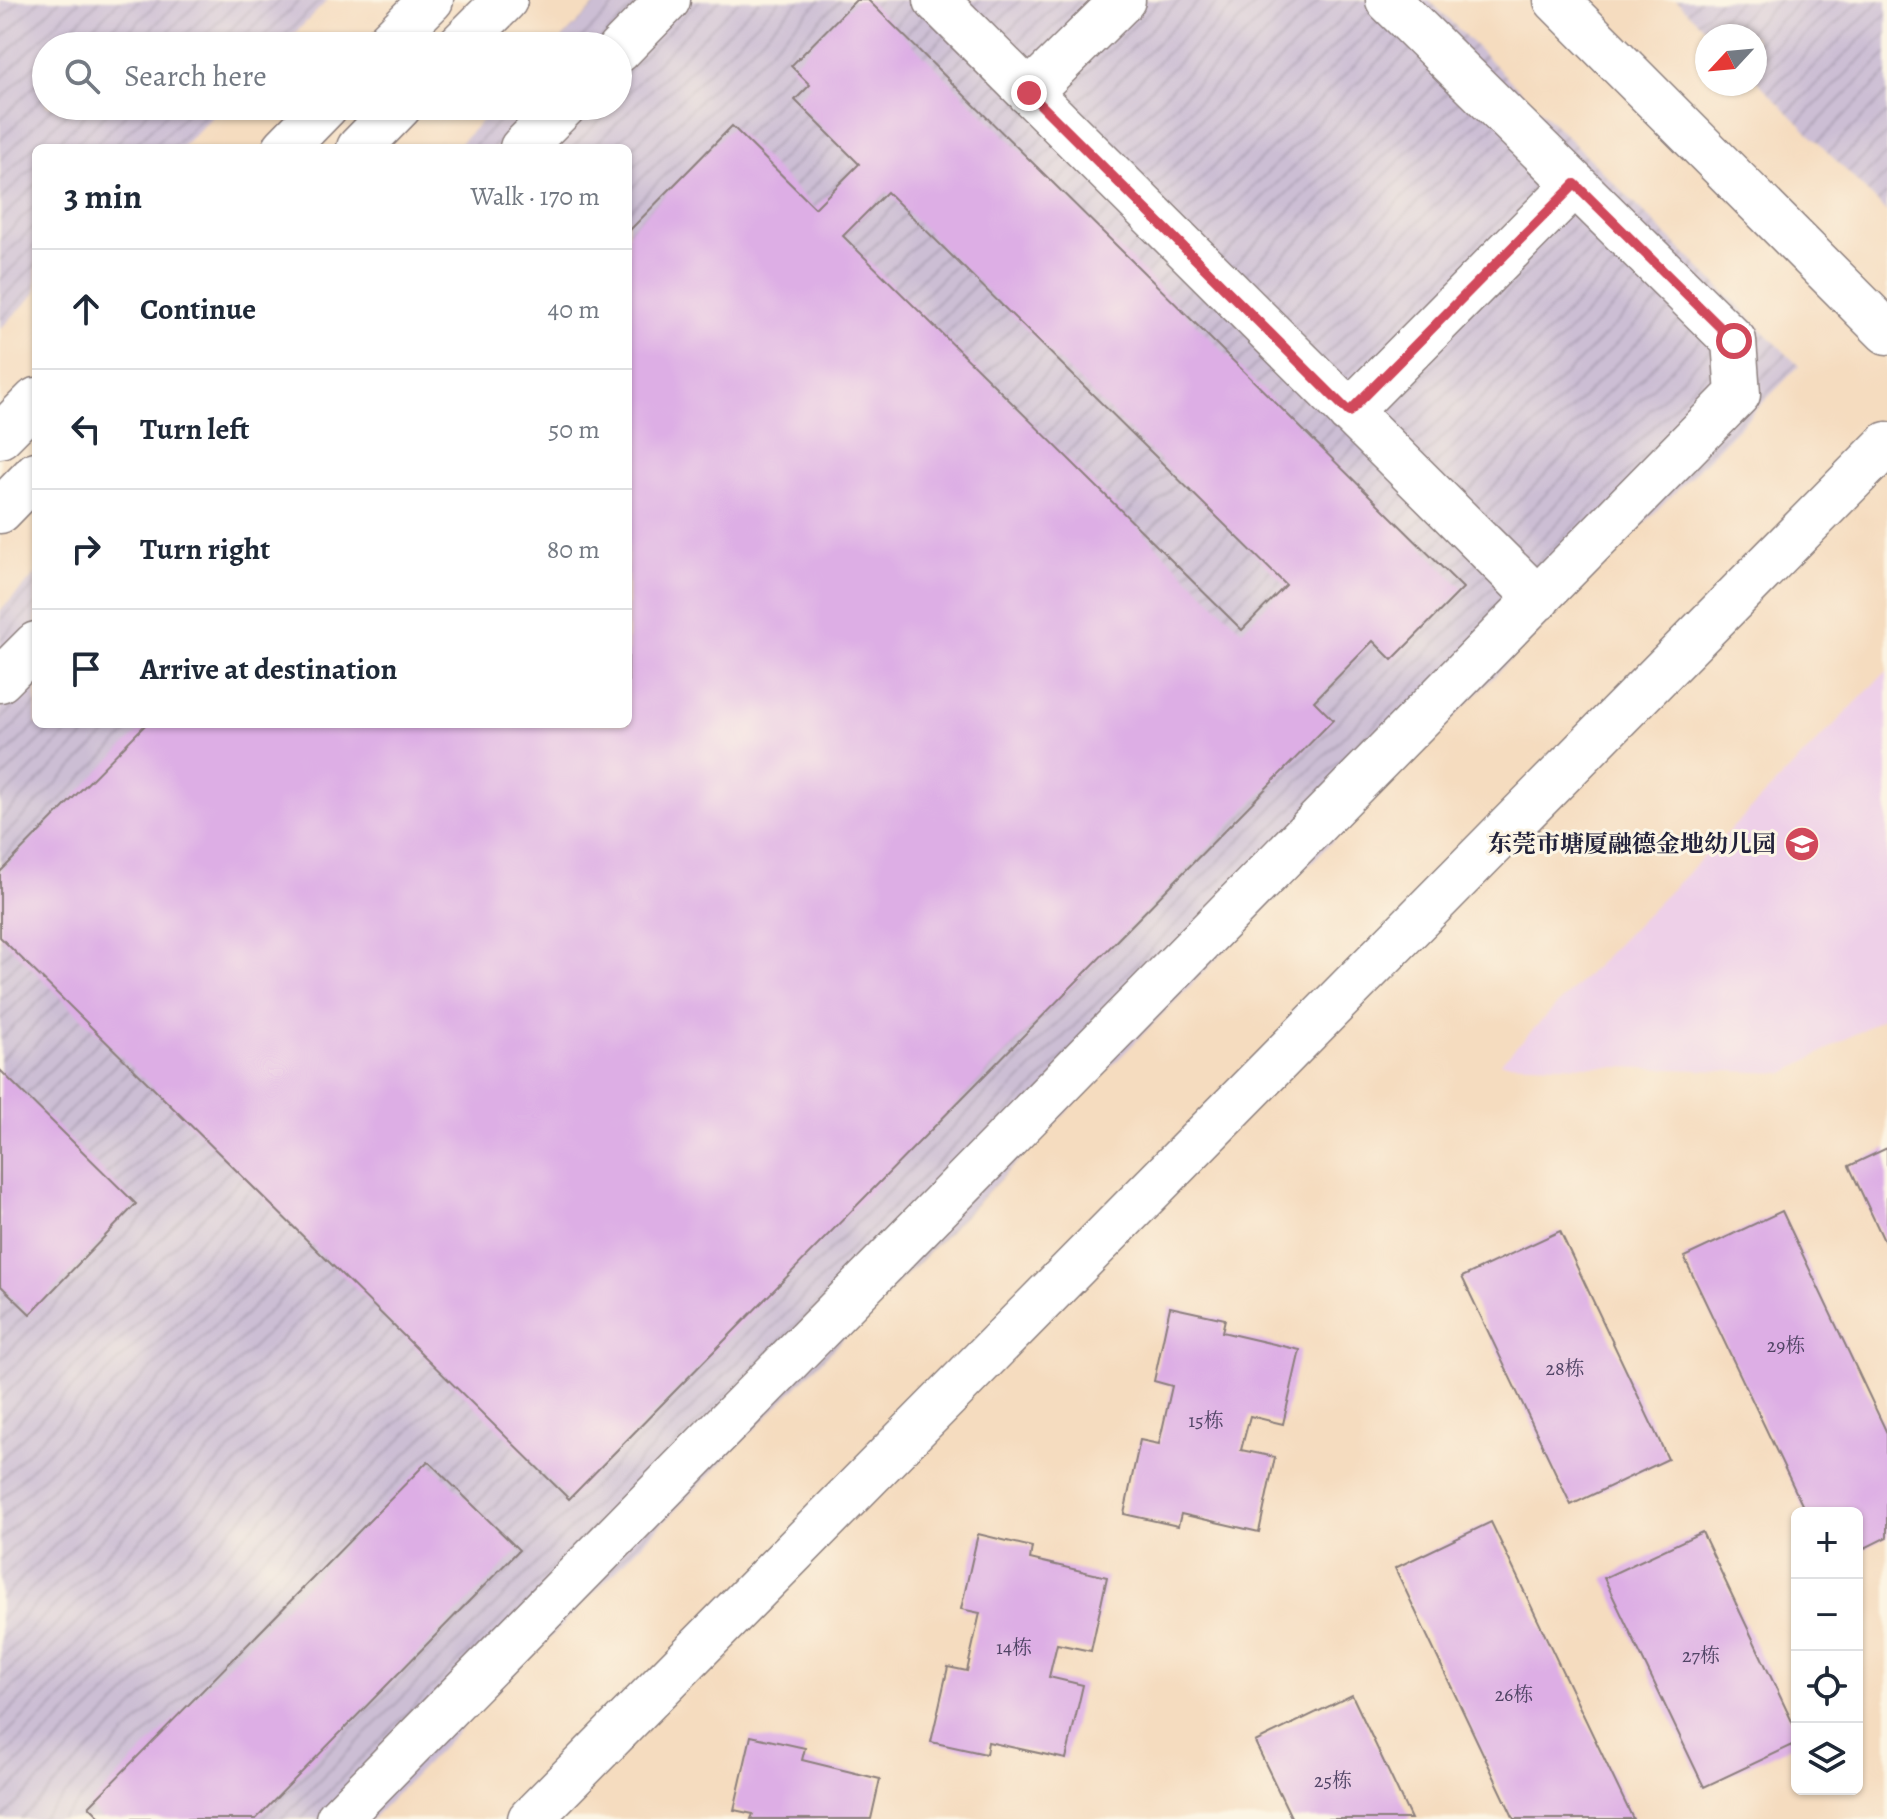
<!DOCTYPE html>
<html lang="en">
<head>
<meta charset="utf-8">
<style>
  body { margin:0; font-family:Alegreya,"Noto Serif SC",serif; background:#f6f6f7; color:#1f2937 }
  .controls { position:absolute; right:24px; bottom:24px; display:grid; overflow:hidden; border-radius:12px; box-shadow:0 2px 6px #0004 }
  .controls button { width:72px; height:72px; display:grid; place-items:center; padding:0; border:0; border-bottom:2px solid #e0e1e3; background:#fff; color:#1f2937; font:40px sans-serif }
  .compass { position:absolute; left:1695px; top:24px; width:72px; height:72px; border-radius:50%; background:#fff; box-shadow:0 2px 6px #0004; rotate:244deg }
  .stop { position:absolute; width:24px; height:24px; margin:-18px; border:6px solid #d1495b; border-radius:50%; background:#fff }
  .stop.end { background:#d1495b; border-color:#fff; box-shadow:0 2px 8px #0008 }
  .list { margin:0; padding:0; list-style:none }
  h2 { display:flex; justify-content:space-between; align-items:center; height:104px; margin:0; padding:0 32px; font-size:34px }
  h2 small { font-size:26px; font-weight:400; color:#747a83 }
  .list li { display:grid; grid-template-columns:52px 1fr auto; gap:24px; align-items:center; box-sizing:border-box; height:120px; padding:0 32px; border-top:2px solid #e0e1e3 }
  .list b { display:block; font-size:30px; white-space:nowrap }
  .list em { font-size:26px; font-style:normal; color:#747a83 }
  .icon { flex:none; width:44px; height:44px; fill:none; stroke:currentColor; stroke-width:2; stroke-linecap:round; stroke-linejoin:round }
  .map { position:relative; flex:none; width:1887px; height:1819px; overflow:hidden }
  .search { position:absolute; background:#fff; box-shadow:0 2px 6px #0004; left:32px; top:32px; width:600px; height:88px; display:flex; align-items:center; gap:20px; box-sizing:border-box; padding:0 28px; border-radius:44px; color:#747a83; font-size:30px }
  .panel { position:absolute; background:#fff; box-shadow:0 2px 6px #0004; left:32px; top:144px; width:600px; height:584px; border-radius:12px }
  .map>svg:first-child { display:block }
  .built { fill:#eed0e8 }
  .industrial { fill:url(#industrial-furrows) }
  .building { fill:#ddaee5; fill-rule:evenodd }
  .lines { fill:none; stroke-linecap:round; stroke-linejoin:round }
  .minor-casing { stroke:#8c7f7d; stroke-width:47 }
  .major-casing { stroke:#8c7f7d; stroke-width:47 }
  .minor { stroke:#fff; stroke-width:44 }
  .major { stroke:#fff; stroke-width:44 }
  .route { stroke:#d1495b; stroke-width:10 }
  .labels { text-anchor:middle; stroke-width:6; stroke-linejoin:round; paint-order:stroke }
  .number-label { font-size:20px; fill:#514566 }
  .poi-label { font-size:24px; font-weight:bold; fill:#22223b; stroke:#fcf5e5; text-anchor:end }
</style>
</head>
<body>
<div class="map">
<svg width="1887" height="1819" viewBox="0 0 1887 1819">
  <defs>
    <pattern id="industrial-furrows" width="10" height="10" patternUnits="userSpaceOnUse" patternTransform="scale(2)"><rect width="10" height="10" fill="#ccbed4"/><path d="M-1 1l2-2M0 10L10 0M9 11l2-2" fill="none" stroke="#afa3b7"/></pattern>
  </defs>
  <rect width="100%" height="100%" fill="#fcf5e5"/>
  <filter id="ink" filterUnits="userSpaceOnUse"><feTurbulence type="fractalNoise" baseFrequency=".0125" numOctaves="2"/><feDisplacementMap in="SourceGraphic" scale="16" xChannelSelector="R" yChannelSelector="G"/><feConvolveMatrix kernelMatrix="1 2 1 2 8 2 1 2 1" color-interpolation-filters="sRGB"/></filter>
  <filter id="wash" filterUnits="userSpaceOnUse"><feTurbulence type="fractalNoise" baseFrequency=".006" numOctaves="4" result="noise"/><feDisplacementMap in="SourceGraphic" scale="32" xChannelSelector="R" yChannelSelector="G"/><feGaussianBlur stdDeviation="1.8" result="paint"/><feColorMatrix in="noise" values="0 0 0 0 0 0 0 0 0 0 0 0 0 0 0 0 0 1.4 0 .05"/><feComposite in="paint" operator="in"/></filter>
  <g filter="url(#wash)">
    <rect width="100%" height="100%" fill="#f5dcbf"/>
    <path class="built" d="M1887 671V1016L1785 1073 1500 1063Z"/>
    <path class="industrial" d="M0 0H328L282 46H46V106H223L181 148H36V293L0 329Z
      M600 0H1429L1799 366 372 1819H0V611L36 574V724H628V148H455L496 106H618V46H555Z
      M1676 0H1887V212L1755 79V36H1712Z"/>
    <g id="blocks">
      <path class="building" d="M856 0H868L1463 588 1392 660 1373 641 1314 701 1333 720 569 1499 0 937V872L146 724H628V232L732 126 815 208 859 164 795 100 810 85 791 66ZM887 192 1286 585 1242 630 843 236Z
        M0 1070 136 1204 30 1314 0 1285Z
        M1887 1148V1247L1849 1166Z
        M1782 1211 1887 1433V1537L1857 1552V1513H1806L1684 1257Z
        M1560 1231 1668 1459 1571 1505 1462 1277Z
        M1170 1307 1225 1319 1222 1332 1300 1350 1283 1424 1250 1416 1241 1450 1275 1457 1259 1532 1181 1514 1178 1526 1124 1514 1140 1440 1159 1444 1172 1386 1154 1381Z
        M428 1461 519 1550 256 1819H102L89 1806Z
        M1491 1522 1633 1819H1514L1395 1568Z
        M1702 1532 1797 1732V1743L1704 1787 1604 1578Z
        M978 1534 1032 1547 1030 1559 1107 1577 1091 1651 1057 1644 1049 1677 1083 1685 1066 1759 988 1742 986 1754 931 1742 948 1667 967 1671 980 1613 961 1609Z
        M1352 1695 1411 1819H1292L1255 1742Z
        M751 1736 805 1748 802 1760 880 1779 871 1819H751L753 1814 734 1810Z"/>
    </g>
  </g>
  <g filter="url(#ink)">
    <use href="#blocks" fill-opacity="0" stroke="#8c7f7d" stroke-width="2"/>
    <g class="lines">
      <g class="minor-casing">
        <path id="minor" d="M936 0 1538 599
          M1556 0 1887 332
          M618 51 668 0
          M1029 93 1123 0
          M522 148 564 106
          M1349 412 1575 184
          M0 680 36 644
          M338 1819 1738 394 1734 341 1388 0
          M530 1819 1887 444"/>
      </g>
      <g class="major-casing">
        <path id="major" d="M385 46 431 0
          M459 46 505 0
          M285 148 326 106
          M359 148 400 106
          M0 436 36 400
          M0 511 36 474"/>
      </g>
      <use href="#minor" class="minor"/>
      <use href="#major" class="major"/>
    </g>
  </g>
  <g class="lines" filter="url(#ink)">
    <path class="route" d="M1029 93 1349 412 1575 184 1734 341"/>
  </g>
  <defs>
    <g id="school-disc" transform="scale(1.8)"><circle r="9.5" fill="#d1495b" stroke="#fcf5e5"/><path d="M0-5L7-2L0 1L-7-2ZM-4 1L0 2.5L4 1V4Q0 6-4 4Z" fill="#fff"/></g>
  </defs>
  <g fill-rule="evenodd">
    <use href="#school-disc" x="1802" y="844"/>
  </g>
  <g class="labels">
    <g class="number-label">
      <text x="1786" y="1352">29栋</text>
      <text x="1565" y="1375">28栋</text>
      <text x="1206" y="1427">15栋</text>
      <text x="1014" y="1654">14栋</text>
      <text x="1701" y="1662">27栋</text>
      <text x="1514" y="1701">26栋</text>
      <text x="1333" y="1787">25栋</text>
    </g>
    <g class="poi-label">
      <text x="1776" y="852">东莞市塘厦融德金地幼儿园</text>
    </g>
  </g>
</svg>
<div class="controls">
<button>+</button>
<button>−</button>
<button><svg class="icon" aria-label="locate" viewBox="0 0 24 24"><circle cx="12" cy="12" r="6"/><path d="M12 2v4M12 18v4M2 12h4M18 12h4"/></svg></button>
<button><svg class="icon" aria-label="layers" viewBox="0 0 24 24"><path d="M12 4l9 5-9 5-9-5zM3 14l9 5 9-5"/></svg></button>
</div>
<svg class="compass" viewBox="-18 -18 36 36"><path d="M0-13l5 13h-10z" fill="#e53935"/><path d="M0 13l5-13h-10z" fill="#747a83"/></svg>
<div class="stop" style="left:1734px;top:341px"></div>
<div class="stop end" style="left:1029px;top:93px"></div>
<div class="search"><svg class="icon" aria-label="search" viewBox="0 0 24 24"><circle cx="10" cy="10" r="6"/><path d="M15 15l6 6"/></svg>Search here</div>
<section class="panel">
<h2>3 min<small>Walk · 170 m</small></h2>
<ul class="list">
<li><svg class="icon" aria-label="ahead" viewBox="0 0 24 24"><path d="M12 20V5M6 11l6-6 6 6"/></svg><div><b>Continue</b></div><em>40 m</em></li>
<li><svg class="icon" aria-label="left" viewBox="0 0 24 24"><path d="M17 20v-9H6M10 6l-5 5 5 5"/></svg><div><b>Turn left</b></div><em>50 m</em></li>
<li><svg class="icon" aria-label="right" viewBox="0 0 24 24"><path d="M7 20v-9h11M14 6l5 5-5 5"/></svg><div><b>Turn right</b></div><em>80 m</em></li>
<li><svg class="icon" aria-label="arrive" viewBox="0 0 24 24"><path d="M6 21V4h12l-3 4 3 4H6"/></svg><div><b>Arrive at destination</b></div></li>
</ul>
</section>
</div>
</body>
</html>
